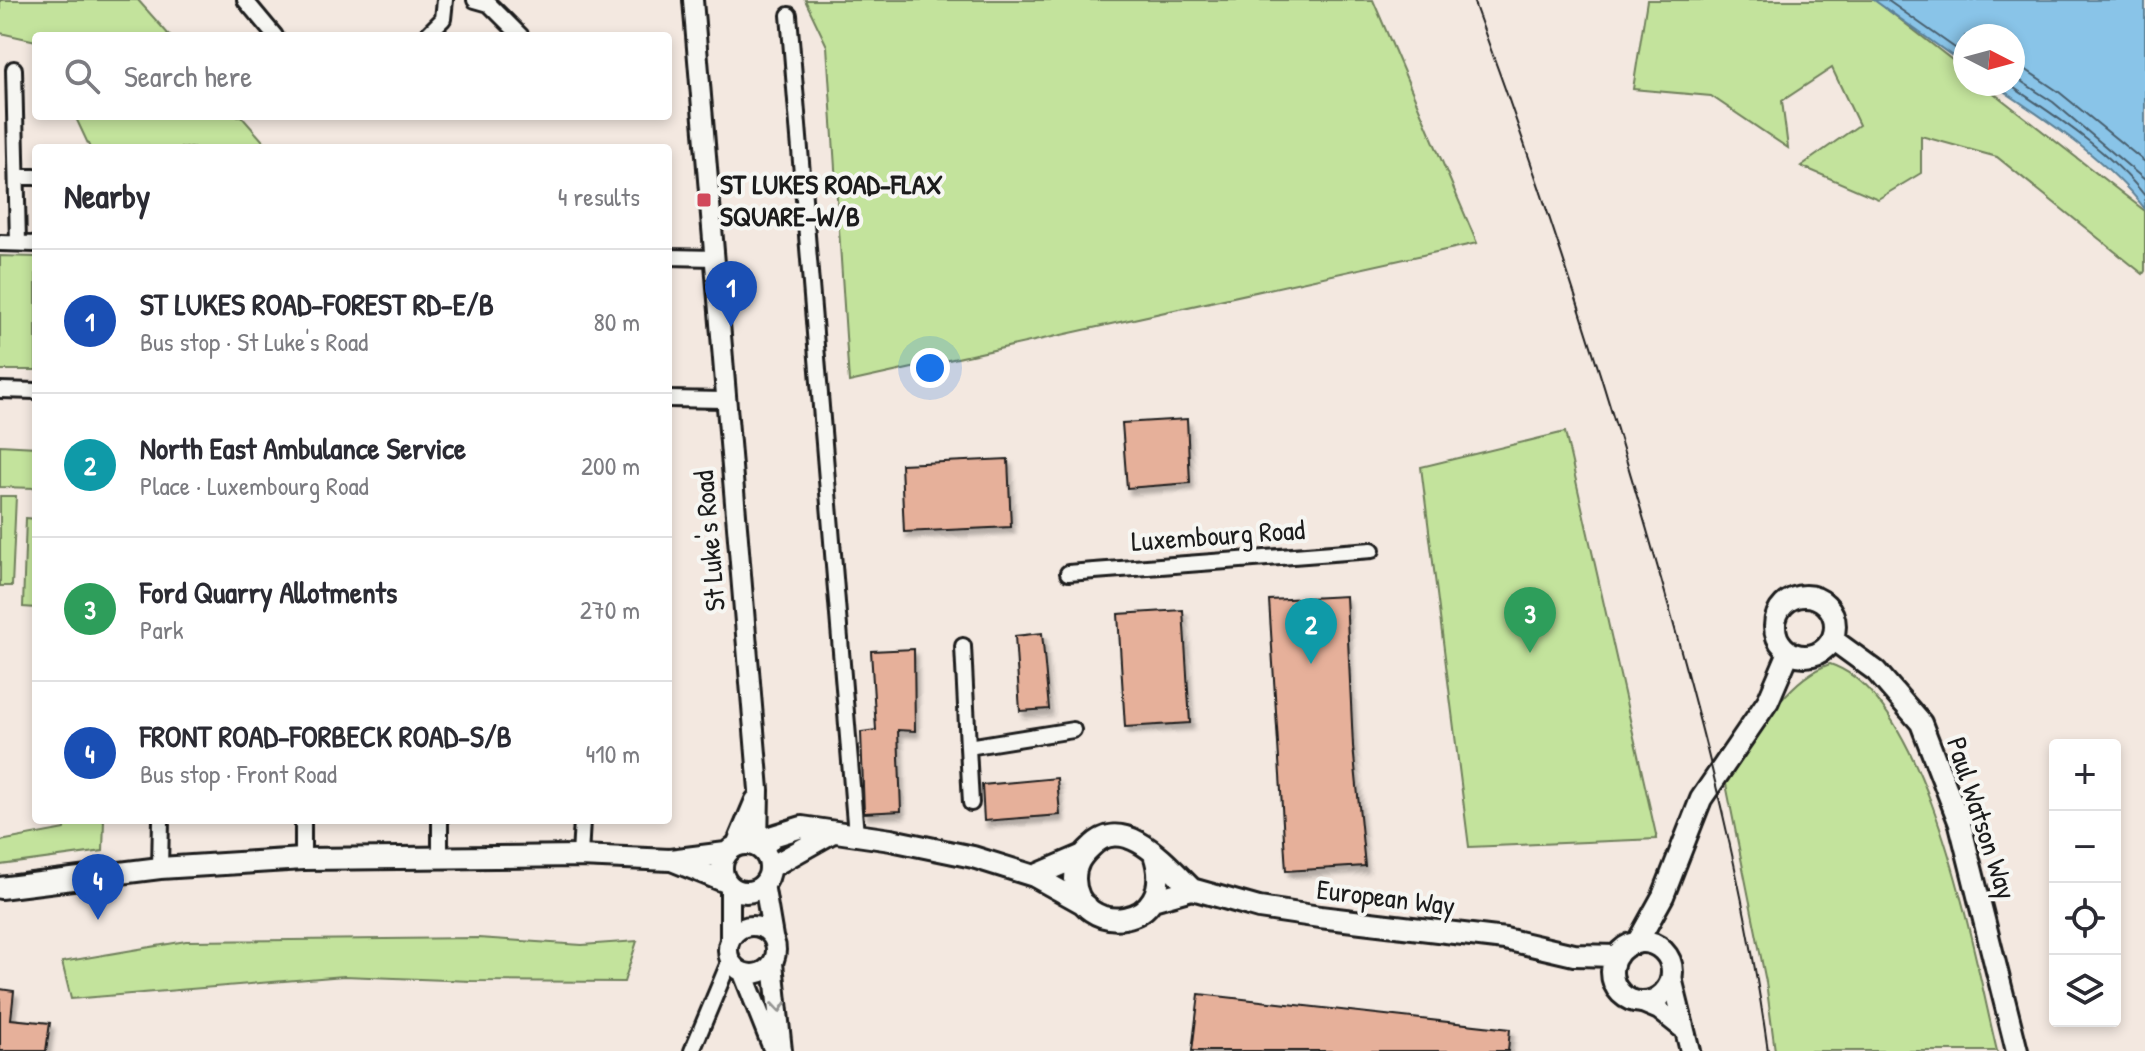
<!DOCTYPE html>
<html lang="en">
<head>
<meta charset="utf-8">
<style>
  body { margin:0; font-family:"Patrick Hand",sans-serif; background:#f2f2f3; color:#2b2b33 }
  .controls { position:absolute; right:24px; bottom:24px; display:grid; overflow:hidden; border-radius:8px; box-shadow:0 4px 12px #0003 }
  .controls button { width:72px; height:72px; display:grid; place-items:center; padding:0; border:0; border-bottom:2px solid #e1e1e2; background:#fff; color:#2b2b33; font:40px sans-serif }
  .compass { position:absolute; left:1953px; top:24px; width:72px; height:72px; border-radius:50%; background:#fff; box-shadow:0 4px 12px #0003; rotate:96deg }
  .you { position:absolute; left:930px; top:368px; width:28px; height:28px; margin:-20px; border:6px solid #fff; border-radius:50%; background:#1a73e8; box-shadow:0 0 0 12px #1a73e833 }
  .badge { display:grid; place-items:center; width:52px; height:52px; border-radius:50%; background:#d1495b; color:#fff; font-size:26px; font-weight:700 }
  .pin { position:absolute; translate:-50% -66px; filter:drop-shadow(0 2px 4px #0008) }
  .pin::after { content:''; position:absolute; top:42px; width:28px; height:24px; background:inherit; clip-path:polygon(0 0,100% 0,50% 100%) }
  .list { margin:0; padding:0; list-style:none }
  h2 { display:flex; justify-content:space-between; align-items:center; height:104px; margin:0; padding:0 32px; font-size:34px }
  h2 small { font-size:26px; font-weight:400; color:#7c7c81 }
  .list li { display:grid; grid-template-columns:52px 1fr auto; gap:24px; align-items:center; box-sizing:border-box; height:144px; padding:0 32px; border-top:2px solid #e1e1e2 }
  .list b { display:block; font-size:30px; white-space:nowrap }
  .list p { margin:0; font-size:26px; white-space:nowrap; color:#7c7c81 }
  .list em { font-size:26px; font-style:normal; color:#7c7c81 }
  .icon { flex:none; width:44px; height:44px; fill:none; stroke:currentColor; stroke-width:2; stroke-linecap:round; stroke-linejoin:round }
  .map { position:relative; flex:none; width:2145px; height:1051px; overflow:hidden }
  .search { position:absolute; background:#fff; box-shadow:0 4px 12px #0003; left:32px; top:32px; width:640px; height:88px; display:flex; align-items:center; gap:20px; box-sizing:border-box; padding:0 28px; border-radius:8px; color:#7c7c81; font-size:30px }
  .panel { position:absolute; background:#fff; box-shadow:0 4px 12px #0003; left:32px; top:144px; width:640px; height:680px; border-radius:8px }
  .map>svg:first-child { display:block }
  .green { fill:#c3e39c; stroke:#70805c; stroke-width:2 }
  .water { fill:#89c4e8; stroke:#5d8196; stroke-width:2 }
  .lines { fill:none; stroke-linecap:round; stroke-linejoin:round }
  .shore { stroke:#485f6e; stroke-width:2 }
  .building { fill:#e6b09a; stroke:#1c1c1c; stroke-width:2; filter:url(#shadow) }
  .minor-casing { stroke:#1c1c1c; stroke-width:20 }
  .tertiary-casing { stroke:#1c1c1c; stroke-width:24 }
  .secondary-casing { stroke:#1c1c1c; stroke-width:26 }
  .minor { stroke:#f6f6f2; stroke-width:14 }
  .tertiary { stroke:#f6f6f2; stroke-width:18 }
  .secondary { stroke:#f6f6f2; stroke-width:20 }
  .tram { stroke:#1c1c1c; stroke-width:2 }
  .oneway { stroke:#949492 }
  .poi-dot { fill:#d1495b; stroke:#f6f6f2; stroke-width:3 }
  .labels { text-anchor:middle; stroke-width:8; stroke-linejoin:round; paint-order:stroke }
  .poi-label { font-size:28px; font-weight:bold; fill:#1c1c1c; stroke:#f6f6f2; text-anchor:start }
  .street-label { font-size:28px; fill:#1c1c1c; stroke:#f6f6f2 }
</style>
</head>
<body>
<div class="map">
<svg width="2145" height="1051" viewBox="0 0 2145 1051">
  <defs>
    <filter id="shadow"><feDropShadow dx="3.5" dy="6" stdDeviation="2" flood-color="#0004"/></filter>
  </defs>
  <rect width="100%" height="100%" fill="#f3e8e0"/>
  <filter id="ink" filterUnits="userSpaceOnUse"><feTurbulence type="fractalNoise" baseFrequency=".0125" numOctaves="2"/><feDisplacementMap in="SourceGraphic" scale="16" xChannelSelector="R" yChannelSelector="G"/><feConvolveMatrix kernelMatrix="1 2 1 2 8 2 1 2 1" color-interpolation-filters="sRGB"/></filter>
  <g filter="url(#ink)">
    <path class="green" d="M0 0H138L170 36H36V41L0 33Z
      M805 0H1373L1477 243 849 382 827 46Z
      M1647 0H1875L1965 70V84H1982L2145 211V271L2143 274 1997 157 1921 136V173L1878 199 1801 166 1859 125 1832 68 1782 101 1788 148 1711 96 1633 89Z
      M75 116H241L269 148H90Z
      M0 256 36 257V370H0Z
      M1565 432 1657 839 1469 847 1421 467Z
      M0 445 36 447V488L0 487Z
      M0 496H16L12 586H0Z
      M26 518 36 519V608L23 607Z
      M1830 664C1930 697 1974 957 1997 1051H1775L1766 982 1726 784C1753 743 1782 680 1830 664Z
      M66 820H104L103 851 0 865V841L65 829Z
      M478 938 582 945 637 941 624 982 471 981 344 976 71 999 62 962 186 941Z"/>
    <path class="water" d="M1874 0H2145V209C2106 158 2046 120 1993 84H2013V36H1965V65Z"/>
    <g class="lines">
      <path class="shore" d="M1887 0 1965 55
        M2013 61 2059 92 2145 162
        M2013 76 2053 102 2145 180
        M2008 84C2053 114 2112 153 2145 196"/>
    </g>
    <path class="building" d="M1187 419 1190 483 1127 488 1122 423Z
      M1008 459 1011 527 904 532 901 464Z
      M1346 596 1353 746 1365 866 1286 871 1269 600Z
      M1183 610 1190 723 1125 727 1118 614Z
      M1042 633 1049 709 1020 711 1015 636Z
      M914 649 915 731 898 730 901 811 864 813 861 732 876 730 871 651Z
      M1057 778 1060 815 984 821 982 785Z
      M0 989 14 991 11 1019 50 1023 46 1051H0Z
      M1199 994 1510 1029 1508 1051H1192Z"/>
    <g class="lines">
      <g class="minor-casing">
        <path id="minor" d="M245 0 275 36
          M475 0 489 4 521 36
          M789 15 856 835
          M426 36 443 19 445 0
          M14 69 18 243
          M17 177H36
          M0 243 36 244
          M668 257 715 258
          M0 390 36 391
          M668 399 725 400
          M1068 573 1372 550
          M963 646 968 747
          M971 803 968 747 1073 730
          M303 820V859
          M580 856 582 820
          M440 858V820
          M160 868 161 820
          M692 1051 730 960"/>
      </g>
      <g class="tertiary-casing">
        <path id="tertiary" d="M693 0 759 790 758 846
          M736 845 755 800
          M764 884 773 937
          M730 886V940
          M728 950a24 24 0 1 1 48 0a24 24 0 1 1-48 0Z
          M773 963 782 1051
          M743 973 774 1051
          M1672 978 1690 1051
          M1640 1002 1659 1010 1684 1030"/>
      </g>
      <g class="secondary-casing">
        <path id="secondary" d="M1775 626a30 30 0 1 1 60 0a30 30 0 1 1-60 0Z
          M1832 639 1876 671 1921 723 1960 824 2017 1051
          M722 868a24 24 0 1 1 48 0a24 24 0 1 1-48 0Z
          M762 849 773 836 802 827 891 840 973 857 1034 876 1086 905
          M1154 854C1180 932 1076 938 1075 879 1075 865 1081 856 1091 847 1125 812 1168 866 1192 889
          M674 861 726 882
          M771 867 833 832
          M1034 876 1081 856
          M0 888 160 868 303 859 580 856 670 860 726 853
          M1153 900 1192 889 1259 908 1320 917 1505 939 1574 955 1617 956
          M1612 972a30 30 0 1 1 60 0a30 30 0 1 1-60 0Z
          M1637 943 1663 896 1701 799 1768 701 1789 652"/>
      </g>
      <use href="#minor" class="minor"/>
      <use href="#tertiary" class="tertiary"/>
      <use href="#secondary" class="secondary"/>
      <path class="tram" d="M1473 0C1544 193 1607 388 1663 586 1706 739 1746 893 1768 1051"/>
    </g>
    <defs><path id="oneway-chevron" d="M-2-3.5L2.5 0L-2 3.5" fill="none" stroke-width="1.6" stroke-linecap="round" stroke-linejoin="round" transform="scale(2)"/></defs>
    <use class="oneway" href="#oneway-chevron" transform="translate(779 1007) rotate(85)"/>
  </g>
  <rect class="poi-dot" x="696" y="192" width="16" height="16" rx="4"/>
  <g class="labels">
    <g class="poi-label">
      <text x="720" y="194">ST LUKES ROAD-FLAX<tspan x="720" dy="32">SQUARE-W/B</tspan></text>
    </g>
    <g class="street-label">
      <text transform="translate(1218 535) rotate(-4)" y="10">Luxembourg Road</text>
      <text transform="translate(709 541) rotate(-95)" y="10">St Luke's Road</text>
      <text transform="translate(1982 818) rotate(72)" y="10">Paul Watson Way</text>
      <text transform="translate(1386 897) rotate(7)" y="10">European Way</text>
    </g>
  </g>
</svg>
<div class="controls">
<button>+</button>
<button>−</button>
<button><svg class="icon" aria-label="locate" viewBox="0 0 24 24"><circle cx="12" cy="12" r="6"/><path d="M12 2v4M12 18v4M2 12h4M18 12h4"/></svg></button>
<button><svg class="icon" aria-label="layers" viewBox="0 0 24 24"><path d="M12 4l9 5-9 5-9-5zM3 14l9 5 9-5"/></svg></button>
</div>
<svg class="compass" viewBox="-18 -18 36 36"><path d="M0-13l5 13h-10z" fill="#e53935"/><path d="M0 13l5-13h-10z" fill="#7c7c81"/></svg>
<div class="you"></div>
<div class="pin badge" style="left:731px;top:327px;background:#1a4fb4">1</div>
<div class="pin badge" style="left:1311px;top:664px;background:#0f9aa8">2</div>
<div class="pin badge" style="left:1530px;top:653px;background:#2e9e5b">3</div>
<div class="pin badge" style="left:98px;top:920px;background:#1a4fb4">4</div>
<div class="search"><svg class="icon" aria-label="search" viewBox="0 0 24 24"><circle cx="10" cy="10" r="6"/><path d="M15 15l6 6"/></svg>Search here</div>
<section class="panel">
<h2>Nearby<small>4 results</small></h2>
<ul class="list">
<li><span class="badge" style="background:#1a4fb4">1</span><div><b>ST LUKES ROAD-FOREST RD-E/B</b><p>Bus stop · St Luke's Road</p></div><em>80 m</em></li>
<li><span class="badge" style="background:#0f9aa8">2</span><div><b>North East Ambulance Service</b><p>Place · Luxembourg Road</p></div><em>200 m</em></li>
<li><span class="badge" style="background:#2e9e5b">3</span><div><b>Ford Quarry Allotments</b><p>Park</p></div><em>270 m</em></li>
<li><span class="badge" style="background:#1a4fb4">4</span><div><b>FRONT ROAD-FORBECK ROAD-S/B</b><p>Bus stop · Front Road</p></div><em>410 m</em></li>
</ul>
</section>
</div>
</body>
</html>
